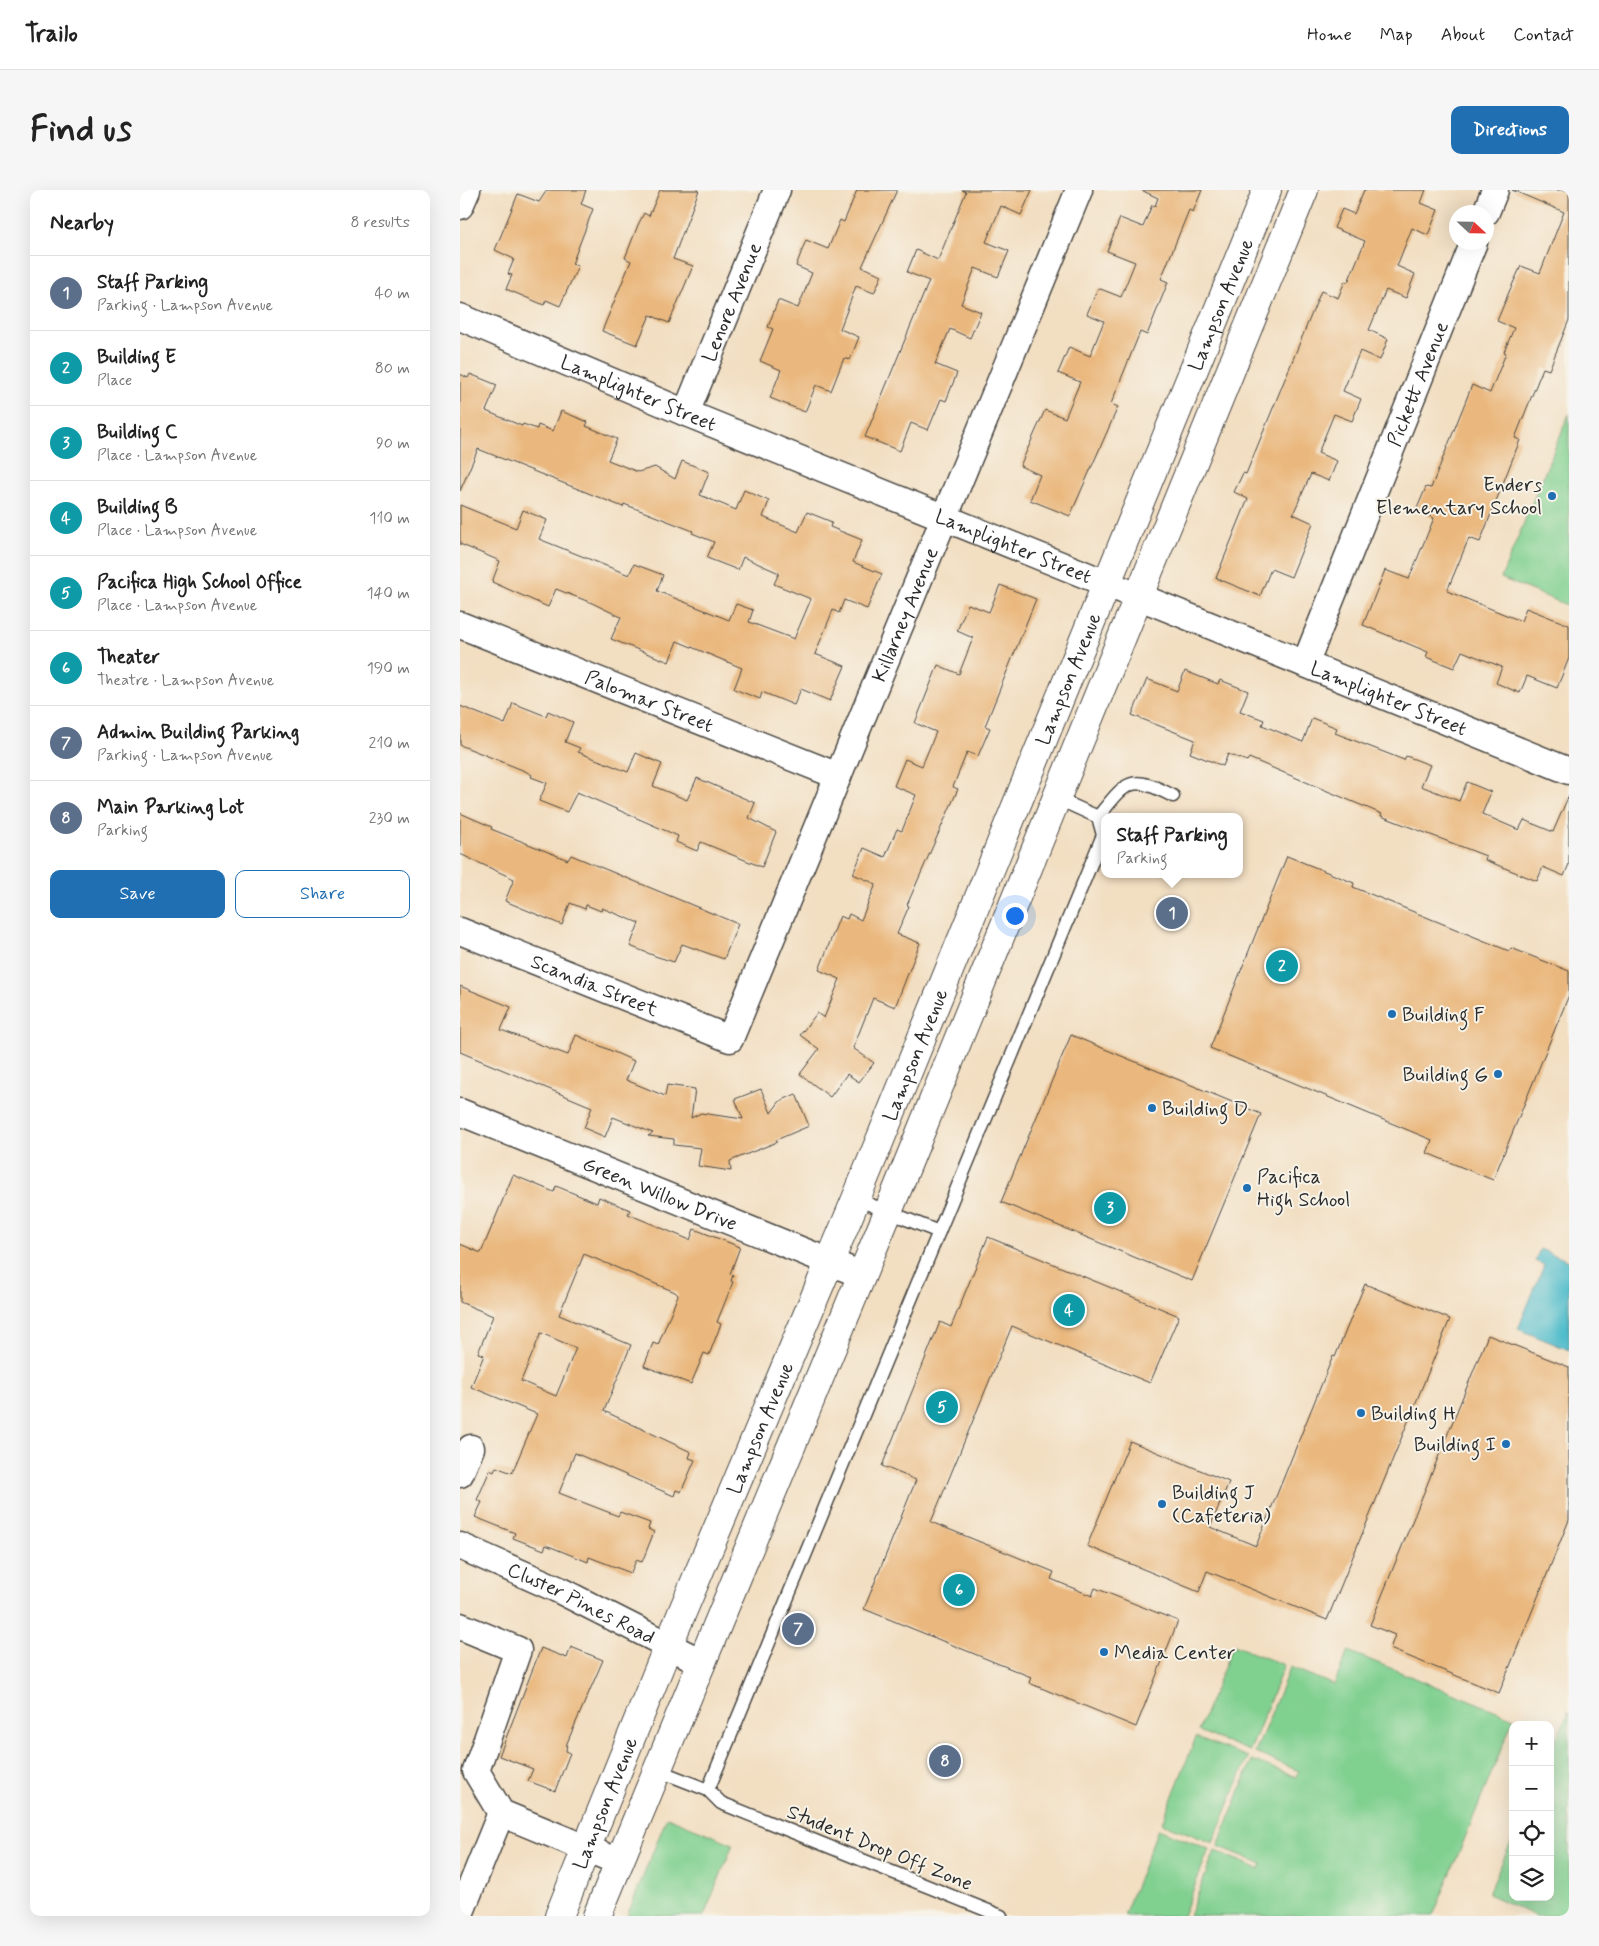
<!DOCTYPE html>
<html lang="en">
<head>
<meta charset="utf-8">
<style>
  body { margin:0; font-family:Mynerve,sans-serif; background:#f6f6f6; color:#222 }
  .controls { position:absolute; right:15px; bottom:15px; display:grid; overflow:hidden; border-radius:10px; box-shadow:0 5px 20px #0002 }
  .controls button { width:45px; height:45px; display:grid; place-items:center; padding:0; border:0; border-bottom:1px solid #e0e0e0; background:#fff; color:#222; font:25px sans-serif }
  .compass { position:absolute; left:989px; top:15px; width:45px; height:45px; border-radius:50%; background:#fff; box-shadow:0 5px 20px #0002; rotate:112deg }
  .you { position:absolute; left:554px; top:725px; width:18px; height:18px; margin:-12px; border:4px solid #fff; border-radius:50%; background:#1a73e8; box-shadow:0 0 0 8px #1a73e833 }
  .badge { display:grid; place-items:center; width:32px; height:32px; border-radius:50%; background:#1f6fb2; color:#fff; font-size:16px; font-weight:700 }
  .pin { position:absolute; translate:-50% -50%; border:2px solid #fff; box-shadow:0 1px 5px #0006 }
  .popup { position:absolute; left:641px; top:623px; width:142px; height:65px; box-sizing:border-box; display:grid; place-content:center; border-radius:10px; background:#fff; filter:drop-shadow(0 1px 4px #0005); font-size:16px; white-space:nowrap; color:#767676 }
  .popup b { font-size:19px; color:#222 }
  .popup::after { content:''; position:absolute; left:50%; top:100%; margin-left:-10px; border:10px solid transparent; border-top-color:#fff }
  .list { margin:0; padding:0; list-style:none }
  h2 { display:flex; justify-content:space-between; align-items:center; height:65px; margin:0; padding:0 20px; font-size:21px }
  h2 small { font-size:16px; font-weight:400; color:#767676 }
  .list li { display:grid; grid-template-columns:32px 1fr auto; gap:15px; align-items:center; box-sizing:border-box; height:75px; padding:0 20px; border-top:1px solid #e0e0e0 }
  .list b { display:block; font-size:19px; white-space:nowrap }
  .list p { margin:0; font-size:16px; white-space:nowrap; color:#767676 }
  .list em { font-size:16px; font-style:normal; color:#767676 }
  .actions { display:flex; gap:10px; padding:15px 20px }
  .actions a { flex:1; padding:11px 0; border:1px solid #1f6fb2; border-radius:10px; text-align:center; font-size:18px; color:#1f6fb2 }
  .actions .main { background:#1f6fb2; color:#fff }
  .icon { flex:none; width:28px; height:28px; fill:none; stroke:currentColor; stroke-width:2; stroke-linecap:round; stroke-linejoin:round }
  .map { position:relative; flex:none; width:1109px; height:1726px; overflow:hidden; border-radius:10px }
  header { display:flex; align-items:center; gap:30px; box-sizing:border-box; height:70px; padding:0 25px; background:#fff; border-bottom:1px solid #e0e0e0 }
  header strong { font-size:24px }
  nav { display:flex; gap:28px; margin-inline-start:auto; font-size:18px }
  .intro { display:flex; align-items:center; justify-content:space-between; box-sizing:border-box; height:120px; padding:0 30px }
  h1 { margin:0; font-size:35px }
  .button { padding:12px 22px; border-radius:10px; background:#1f6fb2; color:#fff; font-size:18px; font-weight:700 }
  main { display:flex; gap:30px; padding:0 30px }
  aside { flex:1; background:#fff; border-radius:10px; box-shadow:0 5px 20px #0002 }
  .map>svg:first-child { display:block }
  .green { fill:#80d090; stroke:#567e5e }
  .water { fill:#50bccb; stroke:#3e747b }
  .building { fill:#eab87e; fill-rule:evenodd }
  .lines { fill:none; stroke-linecap:round; stroke-linejoin:round }
  .service-casing { stroke:#494642; stroke-width:15 }
  .minor-casing { stroke:#494642; stroke-width:29 }
  .secondary-casing { stroke:#494642; stroke-width:30 }
  .service { stroke:#fff; stroke-width:12 }
  .minor { stroke:#fff; stroke-width:26 }
  .secondary { stroke:#fff; stroke-width:28 }
  .poi-dot { fill:#1f6fb2; stroke:#f7f3e8; stroke-width:2 }
  .labels { text-anchor:middle; stroke-width:4; stroke-linejoin:round; paint-order:stroke }
  .street-label { font-size:20px; fill:#2b2b2b; stroke:#f7f3e8 }
  .poi-label { font-size:20px; fill:#2b2b2b; stroke:#f7f3e8; text-anchor:start }
</style>
</head>
<body>
<header>
<strong>Trailo</strong>
<nav><a>Home</a><a>Map</a><a>About</a><a>Contact</a></nav>
</header>
<div class="intro"><h1>Find us</h1><a class="button">Directions</a></div>
<main>
<aside>
<h2>Nearby<small>8 results</small></h2>
<ul class="list">
<li><span class="badge" style="background:#5c6f8a">1</span><div><b>Staff Parking</b><p>Parking · Lampson Avenue</p></div><em>40 m</em></li>
<li><span class="badge" style="background:#0f9aa8">2</span><div><b>Building E</b><p>Place</p></div><em>80 m</em></li>
<li><span class="badge" style="background:#0f9aa8">3</span><div><b>Building C</b><p>Place · Lampson Avenue</p></div><em>90 m</em></li>
<li><span class="badge" style="background:#0f9aa8">4</span><div><b>Building B</b><p>Place · Lampson Avenue</p></div><em>110 m</em></li>
<li><span class="badge" style="background:#0f9aa8">5</span><div><b>Pacifica High School Office</b><p>Place · Lampson Avenue</p></div><em>140 m</em></li>
<li><span class="badge" style="background:#0f9aa8">6</span><div><b>Theater</b><p>Theatre · Lampson Avenue</p></div><em>190 m</em></li>
<li><span class="badge" style="background:#5c6f8a">7</span><div><b>Admin Building Parking</b><p>Parking · Lampson Avenue</p></div><em>210 m</em></li>
<li><span class="badge" style="background:#5c6f8a">8</span><div><b>Main Parking Lot</b><p>Parking</p></div><em>230 m</em></li>
</ul>
<div class="actions"><a class="main">Save</a><a>Share</a></div>
</aside>
<div class="map">
<svg width="1109" height="1726" viewBox="0 0 1109 1726">
  <rect width="100%" height="100%" fill="#f7f3e8"/>
  <filter id="ink" filterUnits="userSpaceOnUse"><feTurbulence type="fractalNoise" baseFrequency=".02" numOctaves="2"/><feDisplacementMap in="SourceGraphic" scale="10" xChannelSelector="R" yChannelSelector="G"/><feConvolveMatrix kernelMatrix="1 2 1 2 8 2 1 2 1" color-interpolation-filters="sRGB"/></filter>
  <filter id="wash" filterUnits="userSpaceOnUse"><feTurbulence type="fractalNoise" baseFrequency=".0096" numOctaves="4" result="noise"/><feDisplacementMap in="SourceGraphic" scale="20" xChannelSelector="R" yChannelSelector="G"/><feGaussianBlur stdDeviation="1.12" result="paint"/><feColorMatrix in="noise" values="0 0 0 0 0 0 0 0 0 0 0 0 0 0 0 0 0 1.4 0 .05"/><feComposite in="paint" operator="in"/></filter>
  <g filter="url(#wash)">
    <rect width="100%" height="100%" fill="#f2dec1"/>
    <path class="green" d="M1109 224V416L1041 388Z
      M773 1455 824 1475 790 1561 738 1541Z
      M888 1461 1054 1528 973 1726H729L755 1661 799 1679 802 1674 758 1656 792 1570 836 1587 839 1581 795 1563 830 1477 874 1495Z
      M1109 1521V1726H1076L1028 1704 1053 1648V1707H1090V1563Z
      M736 1547 788 1567 753 1653 702 1633Z
      M207 1627 273 1654 244 1726H167Z
      M698 1639 749 1659 723 1726H667L664 1725Z"/>
    <path class="water" d="M1080 1059 1109 1071V1160L1058 1139 1084 1075 1075 1071Z"/>
    <g id="blocks">
      <path class="building" d="M87 0H126L121 14 133 19 112 74 118 76 100 116 86 110 84 115 46 99 52 85 48 84 54 69 35 60 58 4 79 12Z
        M200 0H239L213 69 233 76 209 133 190 125 177 155 142 141 171 71 165 68 178 35 184 23 189 26Z
        M397 0H437L402 77 422 85 414 103 396 96 380 139 399 147 390 170 384 168 371 201 356 195 345 222 310 208 321 180 300 171 313 139 308 137 318 110 338 118 352 83 336 76 346 50 368 59 380 30 384 32Z
        M502 0H572L561 25 541 16 526 52 549 61 538 87 515 78 501 114 521 122 510 148 490 139 475 174 497 183 486 211 481 209 468 240 451 233 440 261 405 247 469 91 447 82 456 60 478 70 506 2Z
        M681 0H742L733 22 729 20 701 89 708 92 687 145 680 142 651 214 658 217 610 326 570 310 580 285 560 276 585 220 605 228 620 192 598 183 609 157 630 166 644 131 627 124 638 98 661 107 675 72 647 61 660 28 683 37 692 15 695 16 698 8Z
        M904 0H966L961 13 978 20 968 45 952 38 937 76 955 84 946 108 926 100 909 140 928 149 920 170 900 161 883 201 901 209 892 231 874 224 858 263 877 271 869 291 851 284 833 324 853 333 831 387 811 379 800 406 756 388 788 309 774 302 783 283 786 284 861 101 878 108 885 91 888 92 905 51 874 38 882 19 894 24Z
        M1052 0H1109V130L1089 180 1083 178 1055 248 1060 250 1020 352 1009 348 987 401 1061 431 1066 418 1109 435V468L1097 498 1067 486 1060 503 1036 493 1042 477 1002 461 994 478 966 467 968 462 903 435 925 380 949 389 974 328 956 321 966 297 971 298 1012 195 1030 203 1046 163 1044 162 1054 138 1037 131 1049 102 1061 76 1080 83 1104 22Z
        M0 184 8 188 10 184 37 195 26 221 62 236 63 234 77 239 78 235 93 241 101 221 128 232 126 236 157 249 148 270 178 282 195 277 215 289 222 271 249 282 240 305 276 320 284 300 309 311 303 327 338 342 347 322 372 332 370 337 402 350 393 372 422 384 407 419 384 410 379 423 373 420 355 464 385 476 370 511 341 499 334 515 302 502 300 509 274 499 282 478 217 451 209 472 151 449 161 427 132 413 96 399 88 417 32 392 40 371 0 354V315L56 338 63 320 87 330 79 349 169 385 174 374 203 385 197 401 269 430 276 414 293 420 289 432 334 449 351 409 314 394 319 383 283 367 278 380 247 368 254 352 232 343 233 341 164 314 163 317 18 259 0 301Z
        M540 395 576 409 525 536 530 538 518 566 507 562 493 597 498 599 447 715 449 716 437 744 460 753 435 817 413 808 393 858 414 873 399 892 387 884 370 907 340 884 359 859 340 845 357 823 364 828 380 789 359 780 380 726 387 729 389 724 401 730 416 694 393 684 404 658 425 667 437 639 442 641 456 605 434 596 445 569 462 576 476 542 455 533 478 475 499 484 513 448 497 441 508 414 529 422Z
        M725 481 758 494 760 490 788 501 780 521 804 530 802 535 843 552 852 528 877 538 875 543 944 570 946 566 970 575 961 596 999 611 1007 592 1031 602 1022 624 1059 640 1064 630 1093 642 1109 605V674L1104 686 1083 677 1077 691 1025 670 1026 666 921 626 922 624 789 568 787 571 768 564 763 576 730 563 735 550 672 525 687 489 717 501Z
        M53 513 86 526 88 521 113 532 105 552 120 558 118 562 168 582 176 563 202 574 193 596 227 610 237 588 295 613 289 628 316 642 302 677 241 652 237 661 216 652 218 646 117 602 107 622 79 611 87 593 71 587 72 585 65 581 0 555V516L45 534Z
        M0 623 32 637 31 639 108 670 111 665 278 734 264 769 222 754 214 772 195 766 170 756 179 733 142 718 141 721 126 715 125 719 110 713 102 735 45 711 54 689 0 664Z
        M827 666 894 693 893 697 1049 761 1051 758 1109 781V805L1033 990 967 963 972 950 750 858Z
        M0 796 51 817 41 840 108 865 116 845 174 871 166 890 205 906 207 895 235 899 231 928 241 923 283 929 275 909 301 899 311 923 320 911 336 904 349 936 316 950 317 952 270 971 271 981 238 976 241 958 214 955V949L188 946 193 943 153 927 145 947 124 938 132 917 0 862Z
        M611 845 801 924 732 1091 541 1012Z
        M53 985 94 1002 96 996 137 1013 139 1007 170 1020 168 1024 230 1050 234 1039 280 1057 270 1084 273 1085 271 1091 273 1092 257 1132 261 1134 249 1165 244 1163 231 1194 184 1176 193 1153 198 1155 218 1105 215 1102 124 1064 99 1125 171 1155 144 1221 231 1262 229 1268 235 1270 221 1302 216 1300 214 1306 115 1263 99 1303 158 1326 160 1322 190 1333 188 1339 194 1342 182 1372 176 1370 171 1383 129 1367 128 1372 86 1355 84 1360 53 1348 55 1343 15 1327 22 1312 17 1310 30 1280 34 1282 36 1277 52 1283 77 1224 11 1197 24 1165 18 1163 33 1126 0 1112V1054L21 1063ZM81 1143 116 1158 96 1206 61 1191Z
        M528 1047 719 1126 690 1193 552 1136 471 1332 594 1382 591 1389 632 1406 635 1398 718 1431 676 1537 569 1493 571 1487 404 1419 456 1290 422 1276 480 1132 491 1137Z
        M905 1094 990 1129 867 1430 747 1381 739 1402 627 1356 670 1251 769 1292 750 1337 796 1356 873 1166 875 1167Z
        M1028 1145 1109 1177V1330L1039 1503 930 1459 935 1445 910 1435Z
        M111 1457 143 1470 107 1553 106 1561 110 1563 95 1601 68 1591 73 1579 39 1566 81 1458 107 1468Z"/>
    </g>
  </g>
  <g filter="url(#ink)">
    <use href="#blocks" fill-opacity="0" stroke="#494642" stroke-width="1"/>
    <g class="lines">
      <g class="service-casing">
        <path id="service" d="M638 627C666 592 670 583 713 606
          M396 1009 479 1042
          M197 1580 248 1600 261 1613 541 1726
          M248 1600 643 645 638 627 596 608"/>
      </g>
      <g class="minor-casing">
        <g id="minor">
          <path d="M0 16 7 0"/>
          <path d="M1026 22 1035 0"/>
          <path id="s1" d="M0 127 226 223 1109 581"/>
          <path id="s2" d="M226 223 317 0"/>
          <path id="s3" d="M0 435 378 586"/>
          <path id="s4" d="M845 474 1014 52"/>
          <path id="s5" d="M0 741 270 849 619 0"/>
          <path id="s6" d="M0 922 402 1085"/>
          <path d="M0 1284 11 1258"/>
          <path id="s7" d="M0 1356 97 1399 241 1472"/>
          <path d="M0 1436 58 1460 16 1581 41 1623 159 1672"/>
          <path d="M0 1724 41 1623"/>
        </g>
      </g>
      <g class="secondary-casing">
        <g id="secondary">
          <path id="s8" d="M99 1726 208 1456 396 1009 807 0"/>
          <path d="M137 1726 428 1022 844 0"/>
        </g>
      </g>
      <use href="#service" class="service"/>
      <use href="#minor" class="minor"/>
      <use href="#secondary" class="secondary"/>
    </g>
  </g>
  <g class="poi-dot">
    <circle cx="1092" cy="306" r="5"/>
    <circle cx="932" cy="824" r="5"/>
    <circle cx="1038" cy="884" r="5"/>
    <circle cx="692" cy="918" r="5"/>
    <circle cx="787" cy="998" r="5"/>
    <circle cx="901" cy="1223" r="5"/>
    <circle cx="1046" cy="1254" r="5"/>
    <circle cx="702" cy="1314" r="5"/>
    <circle cx="644" cy="1462" r="5"/>
  </g>
  <g class="labels">
    <g class="street-label">
      <text dy="7" stroke="none"><textPath href="#s2" startOffset="120">Lenore Avenue</textPath></text>
      <text dy="7" stroke="none"><textPath href="#s8" startOffset="1742">Lampson Avenue</textPath></text>
      <text dy="7" stroke="none"><textPath href="#s4" startOffset="302">Pickett Avenue</textPath></text>
      <text dy="7" stroke="none"><textPath href="#s1" startOffset="194">Lamplighter Street</textPath></text>
      <text dy="7" stroke="none"><textPath href="#s1" startOffset="599">Lamplighter Street</textPath></text>
      <text dy="7" stroke="none"><textPath href="#s5" startOffset="750">Killarney Avenue</textPath></text>
      <text dy="7" stroke="none"><textPath href="#s8" startOffset="1338">Lampson Avenue</textPath></text>
      <text dy="7" stroke="none"><textPath href="#s1" startOffset="1004">Lamplighter Street</textPath></text>
      <text dy="7" stroke="none"><textPath href="#s3" startOffset="204">Palomar Street</textPath></text>
      <text dy="7" stroke="none"><textPath href="#s5" startOffset="145">Scandia Street</textPath></text>
      <text dy="7" stroke="none"><textPath href="#s8" startOffset="932">Lampson Avenue</textPath></text>
      <text dy="7" stroke="none"><textPath href="#s6" startOffset="216">Green Willow Drive</textPath></text>
      <text dy="7" stroke="none"><textPath href="#s8" startOffset="528">Lampson Avenue</textPath></text>
      <text dy="7" stroke="none"><textPath href="#s7" startOffset="134">Cluster Pines Road</textPath></text>
      <text dy="7" stroke="none"><textPath href="#s8" startOffset="122">Lampson Avenue</textPath></text>
      <text transform="translate(420 1657) rotate(22)" y="7">Student Drop Off Zone</text>
    </g>
    <g class="poi-label">
      <text x="1082" y="301" text-anchor="end">Enders<tspan x="1082" dy="23">Elementary School</tspan></text>
      <text x="942" y="831">Building F</text>
      <text x="1028" y="891" text-anchor="end">Building G</text>
      <text x="702" y="925">Building D</text>
      <text x="797" y="993">Pacifica<tspan x="797" dy="23">High School</tspan></text>
      <text x="911" y="1230">Building H</text>
      <text x="1036" y="1261" text-anchor="end">Building I</text>
      <text x="712" y="1309">Building J<tspan x="712" dy="23">(Cafeteria)</tspan></text>
      <text x="654" y="1469">Media Center</text>
    </g>
  </g>
</svg>
<div class="controls">
<button>+</button>
<button>−</button>
<button><svg class="icon" aria-label="locate" viewBox="0 0 24 24"><circle cx="12" cy="12" r="6"/><path d="M12 2v4M12 18v4M2 12h4M18 12h4"/></svg></button>
<button><svg class="icon" aria-label="layers" viewBox="0 0 24 24"><path d="M12 4l9 5-9 5-9-5zM3 14l9 5 9-5"/></svg></button>
</div>
<svg class="compass" viewBox="-18 -18 36 36"><path d="M0-13l5 13h-10z" fill="#e53935"/><path d="M0 13l5-13h-10z" fill="#767676"/></svg>
<div class="you"></div>
<div class="pin badge" style="left:712px;top:723px;background:#5c6f8a">1</div>
<div class="popup"><b>Staff Parking</b>Parking</div>
<div class="pin badge" style="left:822px;top:776px;background:#0f9aa8">2</div>
<div class="pin badge" style="left:650px;top:1018px;background:#0f9aa8">3</div>
<div class="pin badge" style="left:609px;top:1120px;background:#0f9aa8">4</div>
<div class="pin badge" style="left:482px;top:1217px;background:#0f9aa8">5</div>
<div class="pin badge" style="left:499px;top:1400px;background:#0f9aa8">6</div>
<div class="pin badge" style="left:338px;top:1439px;background:#5c6f8a">7</div>
<div class="pin badge" style="left:485px;top:1571px;background:#5c6f8a">8</div>
</div>
</main>
</body>
</html>
